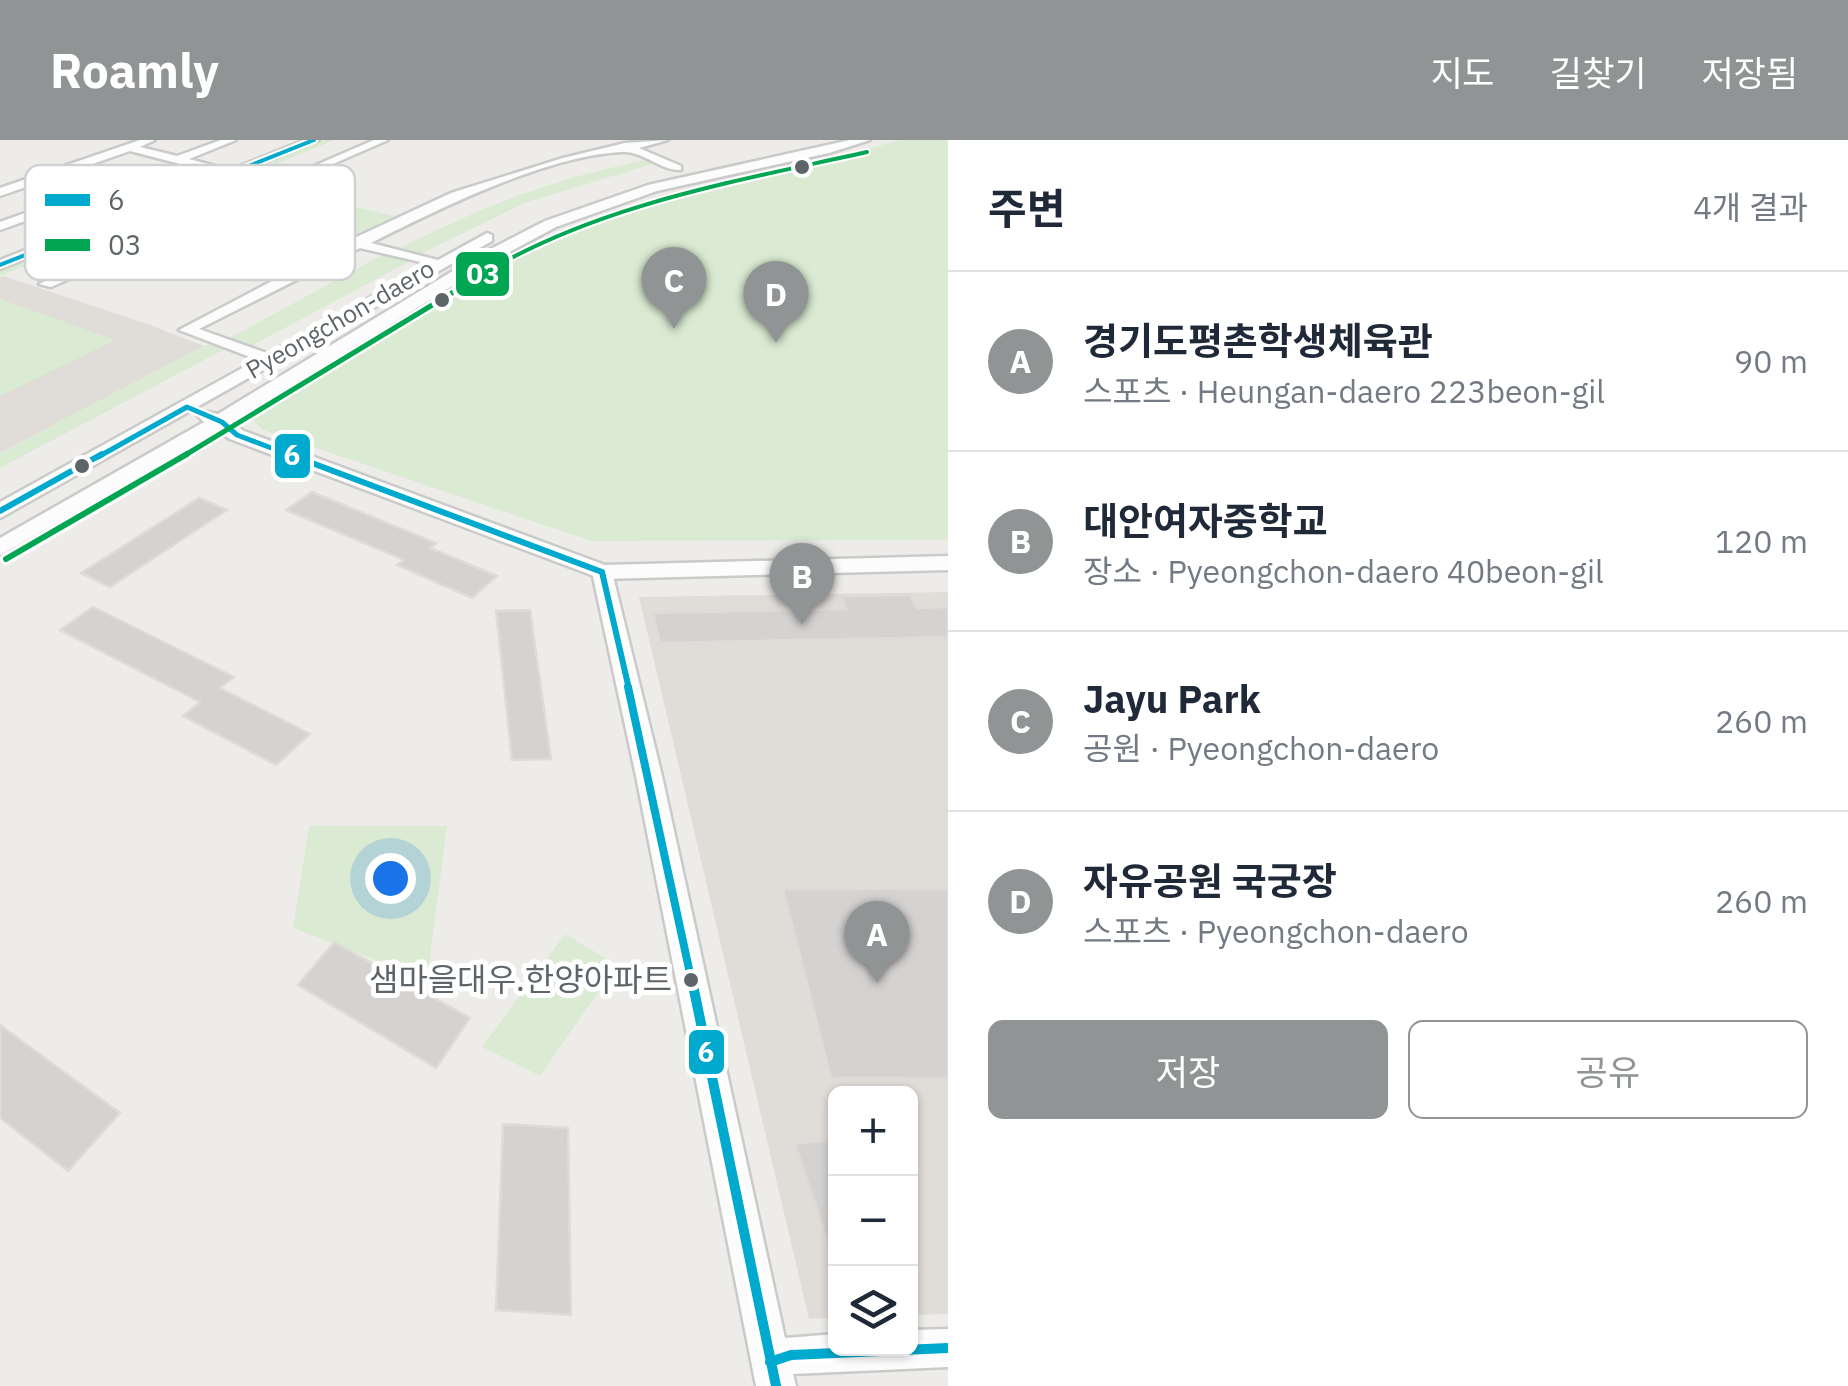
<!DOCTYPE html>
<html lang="ko">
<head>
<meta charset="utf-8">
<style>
  body { margin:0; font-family:"IBM Plex Sans","Noto Sans KR",sans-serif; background:#f6f6f7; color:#1f2937 }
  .controls { position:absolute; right:30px; bottom:30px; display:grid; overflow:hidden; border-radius:15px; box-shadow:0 2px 8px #0004 }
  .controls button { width:90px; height:90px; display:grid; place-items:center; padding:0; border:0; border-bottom:2px solid #e0e1e3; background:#fff; color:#1f2937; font:50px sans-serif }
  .you { position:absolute; left:390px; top:738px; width:35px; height:35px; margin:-25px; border:8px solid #fff; border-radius:50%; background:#1a73e8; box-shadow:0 0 0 15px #1a73e833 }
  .badge { display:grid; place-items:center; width:65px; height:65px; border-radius:50%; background:#909495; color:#fff; font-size:32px; font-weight:700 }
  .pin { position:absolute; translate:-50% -82px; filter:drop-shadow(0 2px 5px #0008) }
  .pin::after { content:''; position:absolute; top:52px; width:35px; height:30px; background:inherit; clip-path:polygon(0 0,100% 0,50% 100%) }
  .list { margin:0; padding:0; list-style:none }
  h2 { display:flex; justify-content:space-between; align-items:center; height:130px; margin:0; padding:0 40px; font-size:42px }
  h2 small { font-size:32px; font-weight:400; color:#747a83 }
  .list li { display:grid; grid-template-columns:65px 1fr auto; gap:30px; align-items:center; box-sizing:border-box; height:180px; padding:0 40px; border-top:2px solid #e0e1e3 }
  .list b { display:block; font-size:38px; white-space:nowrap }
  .list p { margin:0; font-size:32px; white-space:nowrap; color:#747a83 }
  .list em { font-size:32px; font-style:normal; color:#747a83 }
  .actions { display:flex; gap:20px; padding:30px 40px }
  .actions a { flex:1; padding:22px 0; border:2px solid #909495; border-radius:15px; text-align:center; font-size:35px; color:#909495 }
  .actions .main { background:#909495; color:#fff }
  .icon { flex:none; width:55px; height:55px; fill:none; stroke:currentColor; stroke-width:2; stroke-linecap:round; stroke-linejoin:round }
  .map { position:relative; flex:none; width:948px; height:1246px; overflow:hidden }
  header { display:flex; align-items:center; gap:60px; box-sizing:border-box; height:140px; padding:0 50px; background:#909495; color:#fff }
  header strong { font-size:48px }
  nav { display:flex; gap:55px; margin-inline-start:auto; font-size:35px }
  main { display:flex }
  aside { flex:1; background:#fff }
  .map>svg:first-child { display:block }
  .education { fill:#e0dcd8 }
  .green { fill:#dbebd3 }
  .building { fill:#d5d3d2; stroke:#dedbd8; stroke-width:2.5 }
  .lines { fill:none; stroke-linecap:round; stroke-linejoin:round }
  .minor-casing { stroke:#cacaca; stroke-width:5 }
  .tertiary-casing { stroke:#cacaca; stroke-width:5 }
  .minor { fill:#fcfcfc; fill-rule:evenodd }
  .tertiary { fill:#fcfcfc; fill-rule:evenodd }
  .bus-1-far4-casing { stroke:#fff; stroke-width:8 }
  .bus-1-far3-casing { stroke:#fff; stroke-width:10 }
  .bus-1-far2-casing { stroke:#fff; stroke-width:12 }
  .bus-1-far1-casing { stroke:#fff; stroke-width:15 }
  .bus-1-casing { stroke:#fff; stroke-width:18 }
  .bus-2-far2-casing { stroke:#fff; stroke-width:8 }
  .bus-2-far1-casing { stroke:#fff; stroke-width:10 }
  .bus-2-casing { stroke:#fff; stroke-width:12 }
  .bus-1-far4 { stroke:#00a9ce; stroke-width:4 }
  .bus-1-far3 { stroke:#00a9ce; stroke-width:5 }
  .bus-1-far2 { stroke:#00a9ce; stroke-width:6 }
  .bus-1-far1 { stroke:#00a9ce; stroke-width:8 }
  .bus-1 { stroke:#00a9ce; stroke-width:10 }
  .bus-2-far2 { stroke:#00a651; stroke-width:4 }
  .bus-2-far1 { stroke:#00a651; stroke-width:5 }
  .bus-2 { stroke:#00a651; stroke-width:6 }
  .bus-dot { fill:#5e6568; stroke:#fff; stroke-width:4 }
  .labels { text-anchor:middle; stroke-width:10; stroke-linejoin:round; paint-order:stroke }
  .far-street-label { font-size:25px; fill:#5e6568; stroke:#fff }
  .near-bus-label { font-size:32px; fill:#5e6568; stroke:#fff; text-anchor:end }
  .key { fill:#fff; stroke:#cfd1d2; stroke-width:2.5 }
  .key-label { font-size:28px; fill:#5e6568 }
  .line-badge { stroke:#fff; stroke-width:4 }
  .badge-label { font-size:28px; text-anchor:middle; font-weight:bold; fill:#fff }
</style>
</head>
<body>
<header>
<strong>Roamly</strong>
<nav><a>지도</a><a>길찾기</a><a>저장됨</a></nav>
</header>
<main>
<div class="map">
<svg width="948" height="1246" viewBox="0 0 948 1246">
  <rect width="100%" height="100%" fill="#eeece9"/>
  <path class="education" d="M3 136 150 185 204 206 0 313V138Z
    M948 452V1174L911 1175V954H836L835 1178 809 1179 639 457Z"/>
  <path class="green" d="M318 0H334L240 39 394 76 346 99 194 58 0 136V127Z
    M899 0H948V400L591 401 263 290 253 280 545 98 642 65 764 39Z
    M651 19 653 24 524 63 421 114 398 109C486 65 554 38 651 19Z
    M388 112 410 121 251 206 226 200Z
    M0 159 115 200 0 256Z
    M216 200 225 209 0 328V313Z
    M309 686H447L427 840 293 788Z
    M565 794 617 825 540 936 482 907Z"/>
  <path class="building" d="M312 352 436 403 430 408 497 436 472 458 397 425 404 420 286 370Z
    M199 358 227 370 110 447 81 433Z
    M910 455 917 468 948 467V497L660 503 653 473 846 469 841 456Z
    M93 467 234 537 220 548 310 594 276 625 183 576 200 562 60 490Z
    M530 470 551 619 512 620 496 471Z
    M783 749H948V938H831Z
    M334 802 470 878 436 928 298 845Z
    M0 885 120 973 68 1031 0 978Z
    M503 984 568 988 571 1175 496 1170Z
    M836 999V1112L831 1113 795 1004Z"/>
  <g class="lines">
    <g class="minor-casing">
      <path id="minor" d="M140 0H155L140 7 177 16 221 0H236L189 19 230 30 305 0H319L0 129V120L127 70 87 59 0 90V82L86 51 138 66 219 34 130 11 0 56V48Z
        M374 0H388L280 47 270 45Z
        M668 0 639 8 681 26V30C661 31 643 11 623 12 547 15 439 69 371 103L442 121V127L360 108 199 189 278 217V223H266L179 190 350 100 451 53 563 18 625 3Z
        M185 78 189 85 51 147 39 144Z
        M602 426 612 432 662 636 785 1198 836 1194V1208H911V1190L948 1189V1227L793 1234 796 1246H756L636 636 592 432Z"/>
    </g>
    <g class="tertiary-casing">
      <path id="tertiary" d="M850 0H870L829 13 657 51 556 87 491 122 232 283 244 291 605 425 948 416V430L602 439 230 299 217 291 0 415V398L204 282 197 275 200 271 218 274 479 115 545 81 648 45Z
        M487 93 492 95V101L0 378V362Z"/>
    </g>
    <use href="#minor" class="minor"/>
    <use href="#tertiary" class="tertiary"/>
    <g class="bus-1-far4-casing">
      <path id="bus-1-far4" d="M0 125 314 0"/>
    </g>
    <g class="bus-1-far3-casing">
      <path id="bus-1-far3" d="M98 317 187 267 222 282 237 295 295 317"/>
    </g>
    <g class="bus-1-far2-casing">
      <path id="bus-1-far2" d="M288 314 602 432
        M0 371 102 314
        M602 432 629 549"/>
    </g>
    <g class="bus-1-far1-casing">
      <path id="bus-1-far1" d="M628 547 694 852"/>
    </g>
    <g class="bus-1-casing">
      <path id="bus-1" d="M694 850 776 1246
        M770 1222 791 1215 948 1208"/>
    </g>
    <g class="bus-2-far2-casing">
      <path id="bus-2-far2" d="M476 138C594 65 733 42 867 12"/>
    </g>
    <g class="bus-2-far1-casing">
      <path id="bus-2-far1" d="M182 317 480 136"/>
    </g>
    <g class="bus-2-casing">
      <path id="bus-2" d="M6 419 187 314"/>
    </g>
    <use href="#bus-1-far4" class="bus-1-far4"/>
    <use href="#bus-1-far3" class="bus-1-far3"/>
    <use href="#bus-1-far2" class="bus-1-far2"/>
    <use href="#bus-1-far1" class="bus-1-far1"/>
    <use href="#bus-1" class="bus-1"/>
    <use href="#bus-2-far2" class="bus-2-far2"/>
    <use href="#bus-2-far1" class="bus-2-far1"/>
    <use href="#bus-2" class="bus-2"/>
  </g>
  <g class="bus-dot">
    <circle cx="802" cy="27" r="9"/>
    <circle cx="442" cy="160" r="9"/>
    <circle cx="82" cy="326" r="9"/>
    <circle cx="691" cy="840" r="9"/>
  </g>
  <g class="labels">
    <g class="far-street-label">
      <text transform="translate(340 179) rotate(-30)" y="9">Pyeongchon-daero</text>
    </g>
    <g class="near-bus-label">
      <text x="672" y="851">샘마을대우.한양아파트</text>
    </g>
  </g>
  <rect x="25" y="25" width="330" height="115" rx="15" class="key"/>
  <rect x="45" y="54" width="45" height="12" fill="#00a9ce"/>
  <rect x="45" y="99" width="45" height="12" fill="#00a651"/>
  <g class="key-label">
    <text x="108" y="70">6</text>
    <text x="108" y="115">03</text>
  </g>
  <g class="line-badge">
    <rect x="454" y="110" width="57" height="48" rx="10" fill="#00a651"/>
    <rect x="273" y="292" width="39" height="48" rx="10" fill="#00a9ce"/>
    <rect x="687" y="888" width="39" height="48" rx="10" fill="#00a9ce"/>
  </g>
  <g class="badge-label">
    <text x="483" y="144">03</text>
    <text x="292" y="325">6</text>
    <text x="706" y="922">6</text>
  </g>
</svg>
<div class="controls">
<button>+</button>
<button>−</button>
<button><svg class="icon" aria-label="layers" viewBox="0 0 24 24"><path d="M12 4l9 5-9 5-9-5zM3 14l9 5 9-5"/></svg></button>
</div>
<div class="you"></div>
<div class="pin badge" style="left:877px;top:843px">A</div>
<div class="pin badge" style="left:802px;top:485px">B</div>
<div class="pin badge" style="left:674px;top:189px">C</div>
<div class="pin badge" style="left:776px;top:203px">D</div>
</div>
<aside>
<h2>주변<small>4개 결과</small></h2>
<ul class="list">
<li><span class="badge">A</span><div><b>경기도평촌학생체육관</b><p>스포츠 · Heungan-daero 223beon-gil</p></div><em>90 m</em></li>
<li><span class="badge">B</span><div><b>대안여자중학교</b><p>장소 · Pyeongchon-daero 40beon-gil</p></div><em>120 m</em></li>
<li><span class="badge">C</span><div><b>Jayu Park</b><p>공원 · Pyeongchon-daero</p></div><em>260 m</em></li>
<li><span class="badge">D</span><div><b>자유공원 국궁장</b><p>스포츠 · Pyeongchon-daero</p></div><em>260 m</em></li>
</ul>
<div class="actions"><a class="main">저장</a><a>공유</a></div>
</aside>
</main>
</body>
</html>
